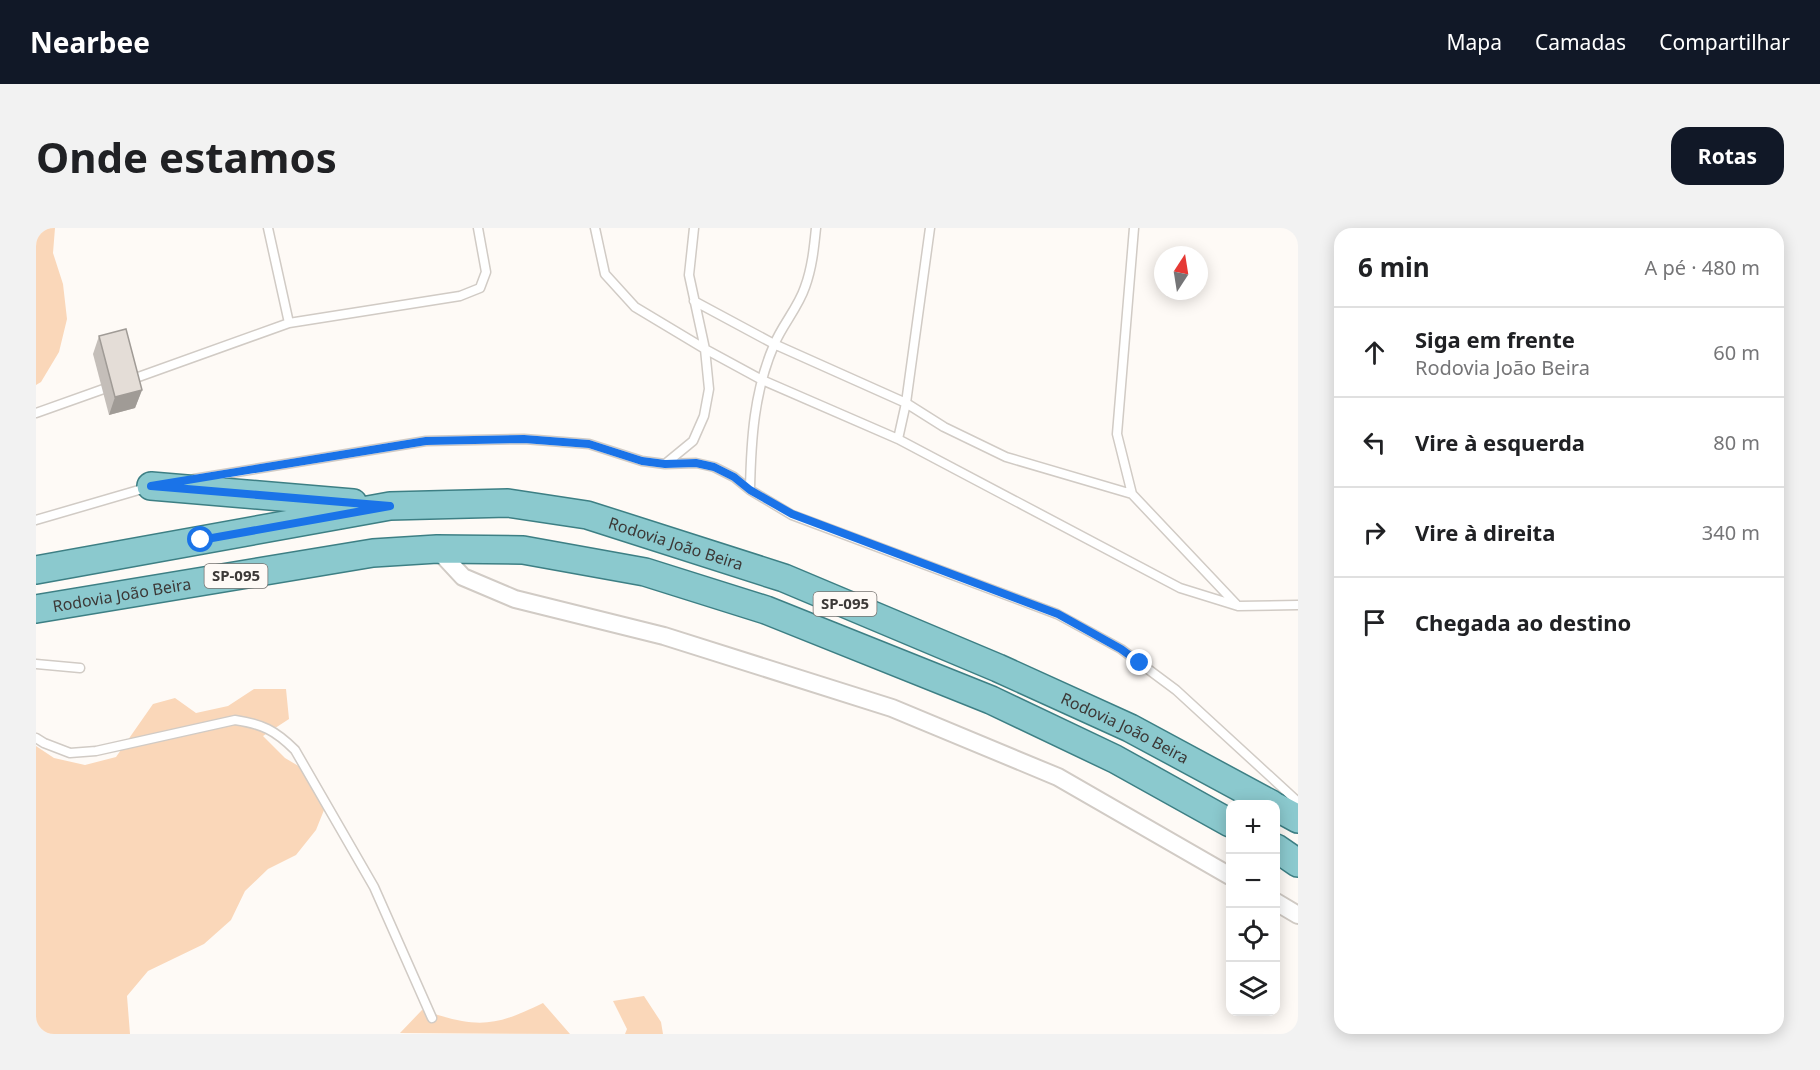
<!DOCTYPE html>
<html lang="pt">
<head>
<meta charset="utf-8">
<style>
  body { margin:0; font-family:"Noto Sans",sans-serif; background:#f2f2f2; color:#202124 }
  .controls { position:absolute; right:18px; bottom:18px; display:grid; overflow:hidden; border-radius:12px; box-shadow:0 3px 15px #0003 }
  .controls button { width:54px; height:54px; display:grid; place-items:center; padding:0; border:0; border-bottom:2px solid #e0e0e0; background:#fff; color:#202124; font:30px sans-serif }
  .compass { position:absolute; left:1118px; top:18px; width:54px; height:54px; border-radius:50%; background:#fff; box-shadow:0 3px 15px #0003; rotate:12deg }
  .stop { position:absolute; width:18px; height:18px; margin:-14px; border:4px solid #1a73e8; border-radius:50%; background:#fff }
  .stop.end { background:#1a73e8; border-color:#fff; box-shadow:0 2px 6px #0008 }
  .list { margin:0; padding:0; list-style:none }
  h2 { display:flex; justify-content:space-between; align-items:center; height:78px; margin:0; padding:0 24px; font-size:26px }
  h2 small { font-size:20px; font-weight:400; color:#757577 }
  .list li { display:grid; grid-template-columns:39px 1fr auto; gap:18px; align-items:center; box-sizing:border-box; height:90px; padding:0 24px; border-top:2px solid #e0e0e0 }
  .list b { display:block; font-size:22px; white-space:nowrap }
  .list p { margin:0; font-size:20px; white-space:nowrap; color:#757577 }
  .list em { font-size:20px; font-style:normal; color:#757577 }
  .icon { flex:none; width:33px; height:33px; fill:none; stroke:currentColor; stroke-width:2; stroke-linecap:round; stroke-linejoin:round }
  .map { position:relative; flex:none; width:1262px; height:806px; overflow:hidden; border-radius:18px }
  header { display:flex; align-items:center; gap:36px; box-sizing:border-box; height:84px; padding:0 30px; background:#111827; color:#fff }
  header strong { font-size:28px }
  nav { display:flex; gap:33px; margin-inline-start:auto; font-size:21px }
  .intro { display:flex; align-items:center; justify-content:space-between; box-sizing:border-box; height:144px; padding:0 36px }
  h1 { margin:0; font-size:42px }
  .button { padding:15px 27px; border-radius:18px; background:#111827; color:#fff; font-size:21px; font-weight:700 }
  main { display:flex; gap:36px; padding:0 36px }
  aside { flex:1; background:#fff; border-radius:18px; box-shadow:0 3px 15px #0003 }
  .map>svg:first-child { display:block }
  .green { fill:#fad7b9 }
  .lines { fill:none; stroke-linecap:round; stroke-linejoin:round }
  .service-casing { stroke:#d1cbc5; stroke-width:11 }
  .minor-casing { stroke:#d1cbc5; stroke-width:20 }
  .primary-casing { stroke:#3d7f84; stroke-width:30 }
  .service { stroke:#fff; stroke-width:8 }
  .minor { stroke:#fff; stroke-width:16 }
  .primary { stroke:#8bc9ce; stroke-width:27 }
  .wall { fill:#c4beb9 }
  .shaded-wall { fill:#a09b96 }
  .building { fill:#e4ddd7; stroke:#a09b96; stroke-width:1.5 }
  .route { stroke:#1a73e8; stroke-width:8 }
  .labels { text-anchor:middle; stroke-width:5; stroke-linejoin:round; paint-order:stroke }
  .shield { fill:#fefaf6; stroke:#767370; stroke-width:1.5 }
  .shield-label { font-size:15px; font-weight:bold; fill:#3c3937 }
  .street-label { font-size:16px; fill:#3c3937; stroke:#fefaf6 }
</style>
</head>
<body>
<header>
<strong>Nearbee</strong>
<nav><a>Mapa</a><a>Camadas</a><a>Compartilhar</a></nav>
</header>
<div class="intro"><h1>Onde estamos</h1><a class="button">Rotas</a></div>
<main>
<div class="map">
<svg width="1262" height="806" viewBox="0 0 1262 806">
  <rect width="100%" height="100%" fill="#fefaf6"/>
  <path class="green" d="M0 0H19L17 25 27 56 31 91 23 124 5 154 0 157Z
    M218 461H250L253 491 227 508 249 530 276 546 292 572 280 602 260 627 232 641 209 663 195 692 168 716 112 743 91 768 94 806H0V518L18 530 49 537 80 529 117 476 139 470 160 485 192 478Z
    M608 768 625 794 627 806H589L591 801 577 773Z
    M507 775 534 806 364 805 386 782C441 800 456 800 507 775Z"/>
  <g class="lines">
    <g class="service-casing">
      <path id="service" d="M232 0 253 95
        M559 0 569 46 599 79 669 121 726 152 862 211
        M894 0 870 175 862 211 1144 360 1202 378 1262 377
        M1098 0 1081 206 1096 266 1200 376
        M658 73 738 116 870 175 908 199 970 229 1096 266
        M94 152 253 95 424 68 444 60 450 44 442 0
        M0 185 76 158
        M629 236 657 213 668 188 673 161 669 121 653 47 658 0
        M158 251 390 213 488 211 553 216 606 233 629 236 660 235 678 239 698 249 714 262 756 287 1021 386 1085 421 1140 462 1262 574
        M714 262C715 212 718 163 738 117 746 97 762 80 769 59 776 40 778 20 780 0
        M0 292 113 259
        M0 436 44 440
        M0 510 8 515 34 525 60 523 199 492C226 496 239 502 259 522L338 659 396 790"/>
    </g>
    <g class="minor-casing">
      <path id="minor" d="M401 321 427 349 479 371 628 408 856 480 1022 549 1194 648
        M1240 674 1262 687"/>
    </g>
    <g class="primary-casing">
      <g id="primary">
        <path d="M115 258 317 275"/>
        <path id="s1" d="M0 342 354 278 472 275 551 287 748 350 962 440 1094 500 1235 576"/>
        <path id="s2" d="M0 381 337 325 401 321 487 322 609 344 730 382 955 472 1079 531 1194 595"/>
        <path d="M1240 579 1262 591"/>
        <path d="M1240 620 1262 635"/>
      </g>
    </g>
    <use href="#service" class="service"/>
    <use href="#minor" class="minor"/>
    <use href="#primary" class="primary"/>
  </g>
  <path class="wall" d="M63 108 106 162 99 180 73 187 57 126Z"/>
  <path class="shaded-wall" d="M106 162 99 180 73 187 79 169Z"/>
  <path class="building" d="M90 101 106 162 79 169 63 108Z"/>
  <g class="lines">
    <path class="route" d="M165 312 354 278 115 258 390 213 488 211 553 216 606 233 629 236 660 235 678 239 698 249 714 262 756 286 1022 386 1085 421 1104 435"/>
  </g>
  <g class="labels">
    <g class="shield">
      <rect x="168.5" y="336" width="63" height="24" rx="4.5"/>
      <rect x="777.5" y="364" width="63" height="24" rx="4.5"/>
    </g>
    <g class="shield-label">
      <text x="200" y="353">SP-095</text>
      <text x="809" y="381">SP-095</text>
    </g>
    <g class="street-label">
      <text dy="6" stroke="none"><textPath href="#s1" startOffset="651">Rodovia João Beira</textPath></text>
      <text dy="6" stroke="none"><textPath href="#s2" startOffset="87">Rodovia João Beira</textPath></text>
      <text dy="6" stroke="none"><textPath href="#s1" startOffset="1137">Rodovia João Beira</textPath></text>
    </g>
  </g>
</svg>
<div class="controls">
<button>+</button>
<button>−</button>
<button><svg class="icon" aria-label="locate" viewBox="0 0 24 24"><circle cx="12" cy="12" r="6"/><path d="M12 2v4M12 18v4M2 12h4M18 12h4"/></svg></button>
<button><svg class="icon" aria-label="layers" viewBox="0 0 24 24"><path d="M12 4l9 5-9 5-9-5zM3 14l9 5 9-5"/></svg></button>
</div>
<svg class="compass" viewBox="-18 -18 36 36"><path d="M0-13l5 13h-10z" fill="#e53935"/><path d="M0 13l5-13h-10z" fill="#757577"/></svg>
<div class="stop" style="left:165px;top:312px"></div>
<div class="stop end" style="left:1104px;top:435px"></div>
</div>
<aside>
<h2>6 min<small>A pé · 480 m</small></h2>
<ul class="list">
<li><svg class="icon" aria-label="ahead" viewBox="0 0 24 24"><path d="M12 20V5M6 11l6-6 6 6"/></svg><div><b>Siga em frente</b><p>Rodovia João Beira</p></div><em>60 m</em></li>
<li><svg class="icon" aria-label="left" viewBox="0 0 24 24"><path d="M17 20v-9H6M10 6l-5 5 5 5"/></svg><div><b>Vire à esquerda</b></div><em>80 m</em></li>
<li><svg class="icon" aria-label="right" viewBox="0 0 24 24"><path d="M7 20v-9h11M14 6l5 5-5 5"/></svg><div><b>Vire à direita</b></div><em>340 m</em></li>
<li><svg class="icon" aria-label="arrive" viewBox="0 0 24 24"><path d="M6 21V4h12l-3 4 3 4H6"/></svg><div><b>Chegada ao destino</b></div></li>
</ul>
</aside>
</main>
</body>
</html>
